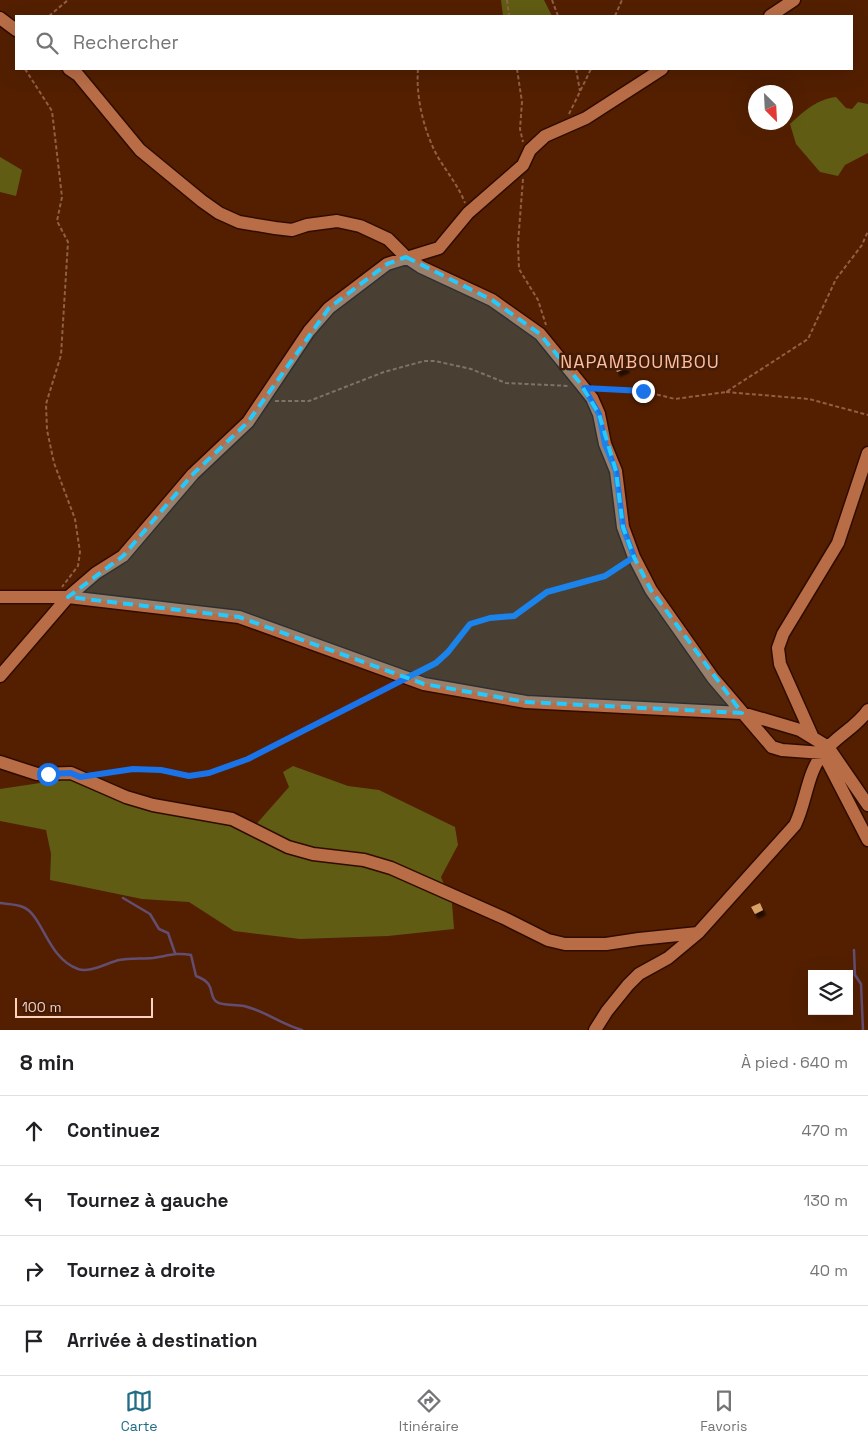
<!DOCTYPE html>
<html lang="fr">
<head>
<meta charset="utf-8">
<style>
  body { margin:0; font-family:"Space Grotesk",sans-serif; background:#f2f2f2; color:#202124 }
  .controls { position:absolute; right:15px; bottom:15px; display:grid; overflow:hidden; border-radius:0px; box-shadow:0 5px 20px #0002 }
  .controls button { width:45px; height:45px; display:grid; place-items:center; padding:0; border:0; border-bottom:1px solid #e0e0e0; background:#fff; color:#202124; font:25px sans-serif }
  .compass { position:absolute; left:748px; top:85px; width:45px; height:45px; border-radius:50%; background:#fff; box-shadow:0 5px 20px #0002; rotate:156deg }
  .scale { position:absolute; left:15px; bottom:12px; width:138px; box-sizing:border-box; padding-left:5px; border:2px solid #fcd1be; border-top:0; font-size:14px; line-height:18px; white-space:nowrap; color:#fcd1be; -webkit-text-stroke:4px #411b07; paint-order:stroke }
  .stop { position:absolute; width:15px; height:15px; margin:-11px; border:4px solid #1a73e8; border-radius:50%; background:#fff }
  .stop.end { background:#1a73e8; border-color:#fff; box-shadow:0 1px 5px #0008 }
  .list { margin:0; padding:0; list-style:none }
  h2 { display:flex; justify-content:space-between; align-items:center; height:65px; margin:0; padding:0 20px; font-size:21px }
  h2 small { font-size:16px; font-weight:400; color:#757577 }
  .list li { display:grid; grid-template-columns:32px 1fr auto; gap:15px; align-items:center; box-sizing:border-box; height:70px; padding:0 20px; border-top:1px solid #e0e0e0 }
  .list b { display:block; font-size:19px; white-space:nowrap }
  .list em { font-size:16px; font-style:normal; color:#757577 }
  .icon { flex:none; width:28px; height:28px; fill:none; stroke:currentColor; stroke-width:2; stroke-linecap:round; stroke-linejoin:round }
  .map { position:relative; flex:none; width:868px; height:1030px; overflow:hidden }
  .search { position:absolute; background:#fff; box-shadow:0 5px 20px #0002; left:15px; right:15px; top:15px; height:55px; display:flex; align-items:center; gap:12px; box-sizing:border-box; padding:0 18px; border-radius:0px; color:#757577; font-size:19px }
  .sheet { height:345px; background:#fff }
  nav { display:flex; justify-content:space-around; align-items:center; box-sizing:border-box; height:70px; border-top:1px solid #e0e0e0; background:#fff; font-size:14px; color:#757577 }
  nav a { display:grid; justify-items:center; gap:2px }
  nav .on { color:#226d86 }
  .map>svg:first-child { display:block }
  .green { fill:#605c13 }
  .lines { fill:none; stroke-linecap:round; stroke-linejoin:round }
  .stream { stroke:#634d70; stroke-width:2.5 }
  .building { fill:#d8a167; filter:url(#shadow) }
  .minor-casing { stroke:#300c00; stroke-width:15 }
  .path { stroke:#905f44; stroke-width:2; stroke-dasharray:4 2.5; stroke-linecap:butt }
  .minor { stroke:#b86d47; stroke-width:12 }
  .route { stroke:#1a73e8; stroke-width:6 }
  .marked { fill:#24c9fe; fill-opacity:0.2; stroke:#24c9fe; stroke-width:4; stroke-dasharray:10 6; stroke-linejoin:round }
  .labels { text-anchor:middle; stroke-width:5; stroke-linejoin:round; paint-order:stroke }
  .quarter-label { font-size:18px; letter-spacing:1px; fill:#febd9d; stroke:#411b07 }
</style>
</head>
<body>
<div class="map">
<svg width="868" height="1030" viewBox="0 0 868 1030">
  <defs>
    <filter id="shadow"><feDropShadow dx="3" dy="5" stdDeviation="1" flood-color="#0009"/></filter>
  </defs>
  <rect width="100%" height="100%" fill="#531f00"/>
  <path class="green" d="M501 0H544L552 16H503Z
    M836 97 846 108 852 109 858 102 868 104V153L845 165 838 176 820 172 796 144 790 124C803 112 817 99 836 97Z
    M0 157 22 170 16 196 0 192Z
    M293 766 348 786 379 790 455 827 458 845 441 877 452 903 454 929 388 936 300 939 234 931 189 902 142 899 50 880 51 854 46 830 0 821V789L80 777 252 829 289 787 283 772Z"/>
  <g class="lines">
    <path class="stream" d="M123 898 150 914 159 929 168 933 175 953
      M0 903C7 904 16 904 23 907 43 915 47 958 78 969 90 973 107 963 119 960 130 958 142 959 153 958 167 956 177 952 191 955L196 976C218 984 207 996 217 1002 222 1006 236 1004 244 1006 265 1011 281 1024 302 1030
      M854 950 855 975 861 984 863 1030"/>
  </g>
  <path class="building" d="M624 361 627 368 617 372 614 365Z
    M760 903 763 910 755 914 751 907Z"/>
  <g class="lines">
    <g class="minor-casing">
      <path id="minor" d="M770 16 794 0
        M0 18 16 30
        M69 69 78 75 140 150 202 201 219 213 239 222 275 228 292 230 307 225 337 221 360 226 388 239 406 257 421 267 492 300 540 334 580 383 592 398 599 414 605 444 616 471 623 527 634 557 651 590 713 678 772 747 782 750 823 753 868 840
        M0 597H68L239 617 424 684 526 702 742 713 800 730 828 747 868 805
        M0 676 68 597 96 573 123 556 193 474 248 422 309 331 329 308 387 264 439 248 468 213 523 165 530 150 545 136 586 118 662 69
        M813 738 780 664 778 648 783 634 838 543 868 453
        M0 762 37 774 71 773 126 797 153 805 232 819 288 847 313 854 364 860 391 868 504 918 548 940 565 944H606L639 939 698 933
        M595 1030 607 1011 628 985 639 974 668 958 698 933 795 825C806 803 807 773 823 753 836 736 857 727 868 710"/>
    </g>
    <path class="path" d="M507 0 509 16
      M552 0 558 16
      M49 16 68 0
      M615 16 622 0
      M25 69 52 111 62 197 57 221 68 242 61 355 46 404 47 430 54 463 75 519 80 552 78 566 62 587
      M418 69C416 94 422 122 432 145 440 165 456 180 465 203
      M517 69 522 102 520 129 523 142
      M576 69 580 91
      M569 114 591 69
      M523 179 518 243 519 269 538 300 546 325
      M599 388 643 391 675 399 726 392 808 339 836 279 862 245 868 231
      M726 392 809 399 868 415
      M275 401H309L384 372 424 361H435L471 369 506 383 569 386
      M419 671 436 663 448 653 470 624 490 618 514 616 547 592 605 575 625 563
      M100 774 133 769 161 770 189 776 209 773 248 759 393 685"/>
    <use href="#minor" class="minor"/>
  </g>
  <g class="lines">
    <path class="route" d="M48 774 71 773 80 777 133 769 161 770 189 776 209 773 248 759 436 663 448 652 470 624 490 618 514 616 547 592 605 576 634 557 623 527 616 471 605 444 599 414 584 388 643 391"/>
  </g>
  <path class="marked" d="M406 257 492 300 540 334 580 383 599 414 616 471 623 527 634 557 651 590 742 713 526 702 424 684 239 617 68 597 123 556 193 474 248 422 329 308 387 264Z"/>
  <g class="labels">
    <g class="quarter-label">
      <text x="640" y="368">NAPAMBOUMBOU</text>
    </g>
  </g>
</svg>
<div class="controls">
<button><svg class="icon" aria-label="layers" viewBox="0 0 24 24"><path d="M12 4l9 5-9 5-9-5zM3 14l9 5 9-5"/></svg></button>
</div>
<svg class="compass" viewBox="-18 -18 36 36"><path d="M0-13l5 13h-10z" fill="#e53935"/><path d="M0 13l5-13h-10z" fill="#757577"/></svg>
<div class="scale">100 m</div>
<div class="stop" style="left:48px;top:774px"></div>
<div class="stop end" style="left:643px;top:391px"></div>
<div class="search"><svg class="icon" aria-label="search" viewBox="0 0 24 24"><circle cx="10" cy="10" r="6"/><path d="M15 15l6 6"/></svg>Rechercher</div>
</div>
<section class="sheet">
<h2>8 min<small>À pied · 640 m</small></h2>
<ul class="list">
<li><svg class="icon" aria-label="ahead" viewBox="0 0 24 24"><path d="M12 20V5M6 11l6-6 6 6"/></svg><div><b>Continuez</b></div><em>470 m</em></li>
<li><svg class="icon" aria-label="left" viewBox="0 0 24 24"><path d="M17 20v-9H6M10 6l-5 5 5 5"/></svg><div><b>Tournez à gauche</b></div><em>130 m</em></li>
<li><svg class="icon" aria-label="right" viewBox="0 0 24 24"><path d="M7 20v-9h11M14 6l5 5-5 5"/></svg><div><b>Tournez à droite</b></div><em>40 m</em></li>
<li><svg class="icon" aria-label="arrive" viewBox="0 0 24 24"><path d="M6 21V4h12l-3 4 3 4H6"/></svg><div><b>Arrivée à destination</b></div></li>
</ul>
</section>
<nav>
<a class="on"><svg class="icon" aria-label="map" viewBox="0 0 24 24"><path d="M3 6l6-2 6 2 6-2v14l-6 2-6-2-6 2zM9 4v14M15 6v14"/></svg>Carte</a>
<a><svg class="icon" aria-label="directions" viewBox="0 0 24 24"><path d="M12 3l9 9-9 9-9-9zM9 14v-3h6M13 9l2 2-2 2"/></svg>Itinéraire</a>
<a><svg class="icon" aria-label="saved" viewBox="0 0 24 24"><path d="M7 4h10v16l-5-4-5 4z"/></svg>Favoris</a>
</nav>
</body>
</html>
